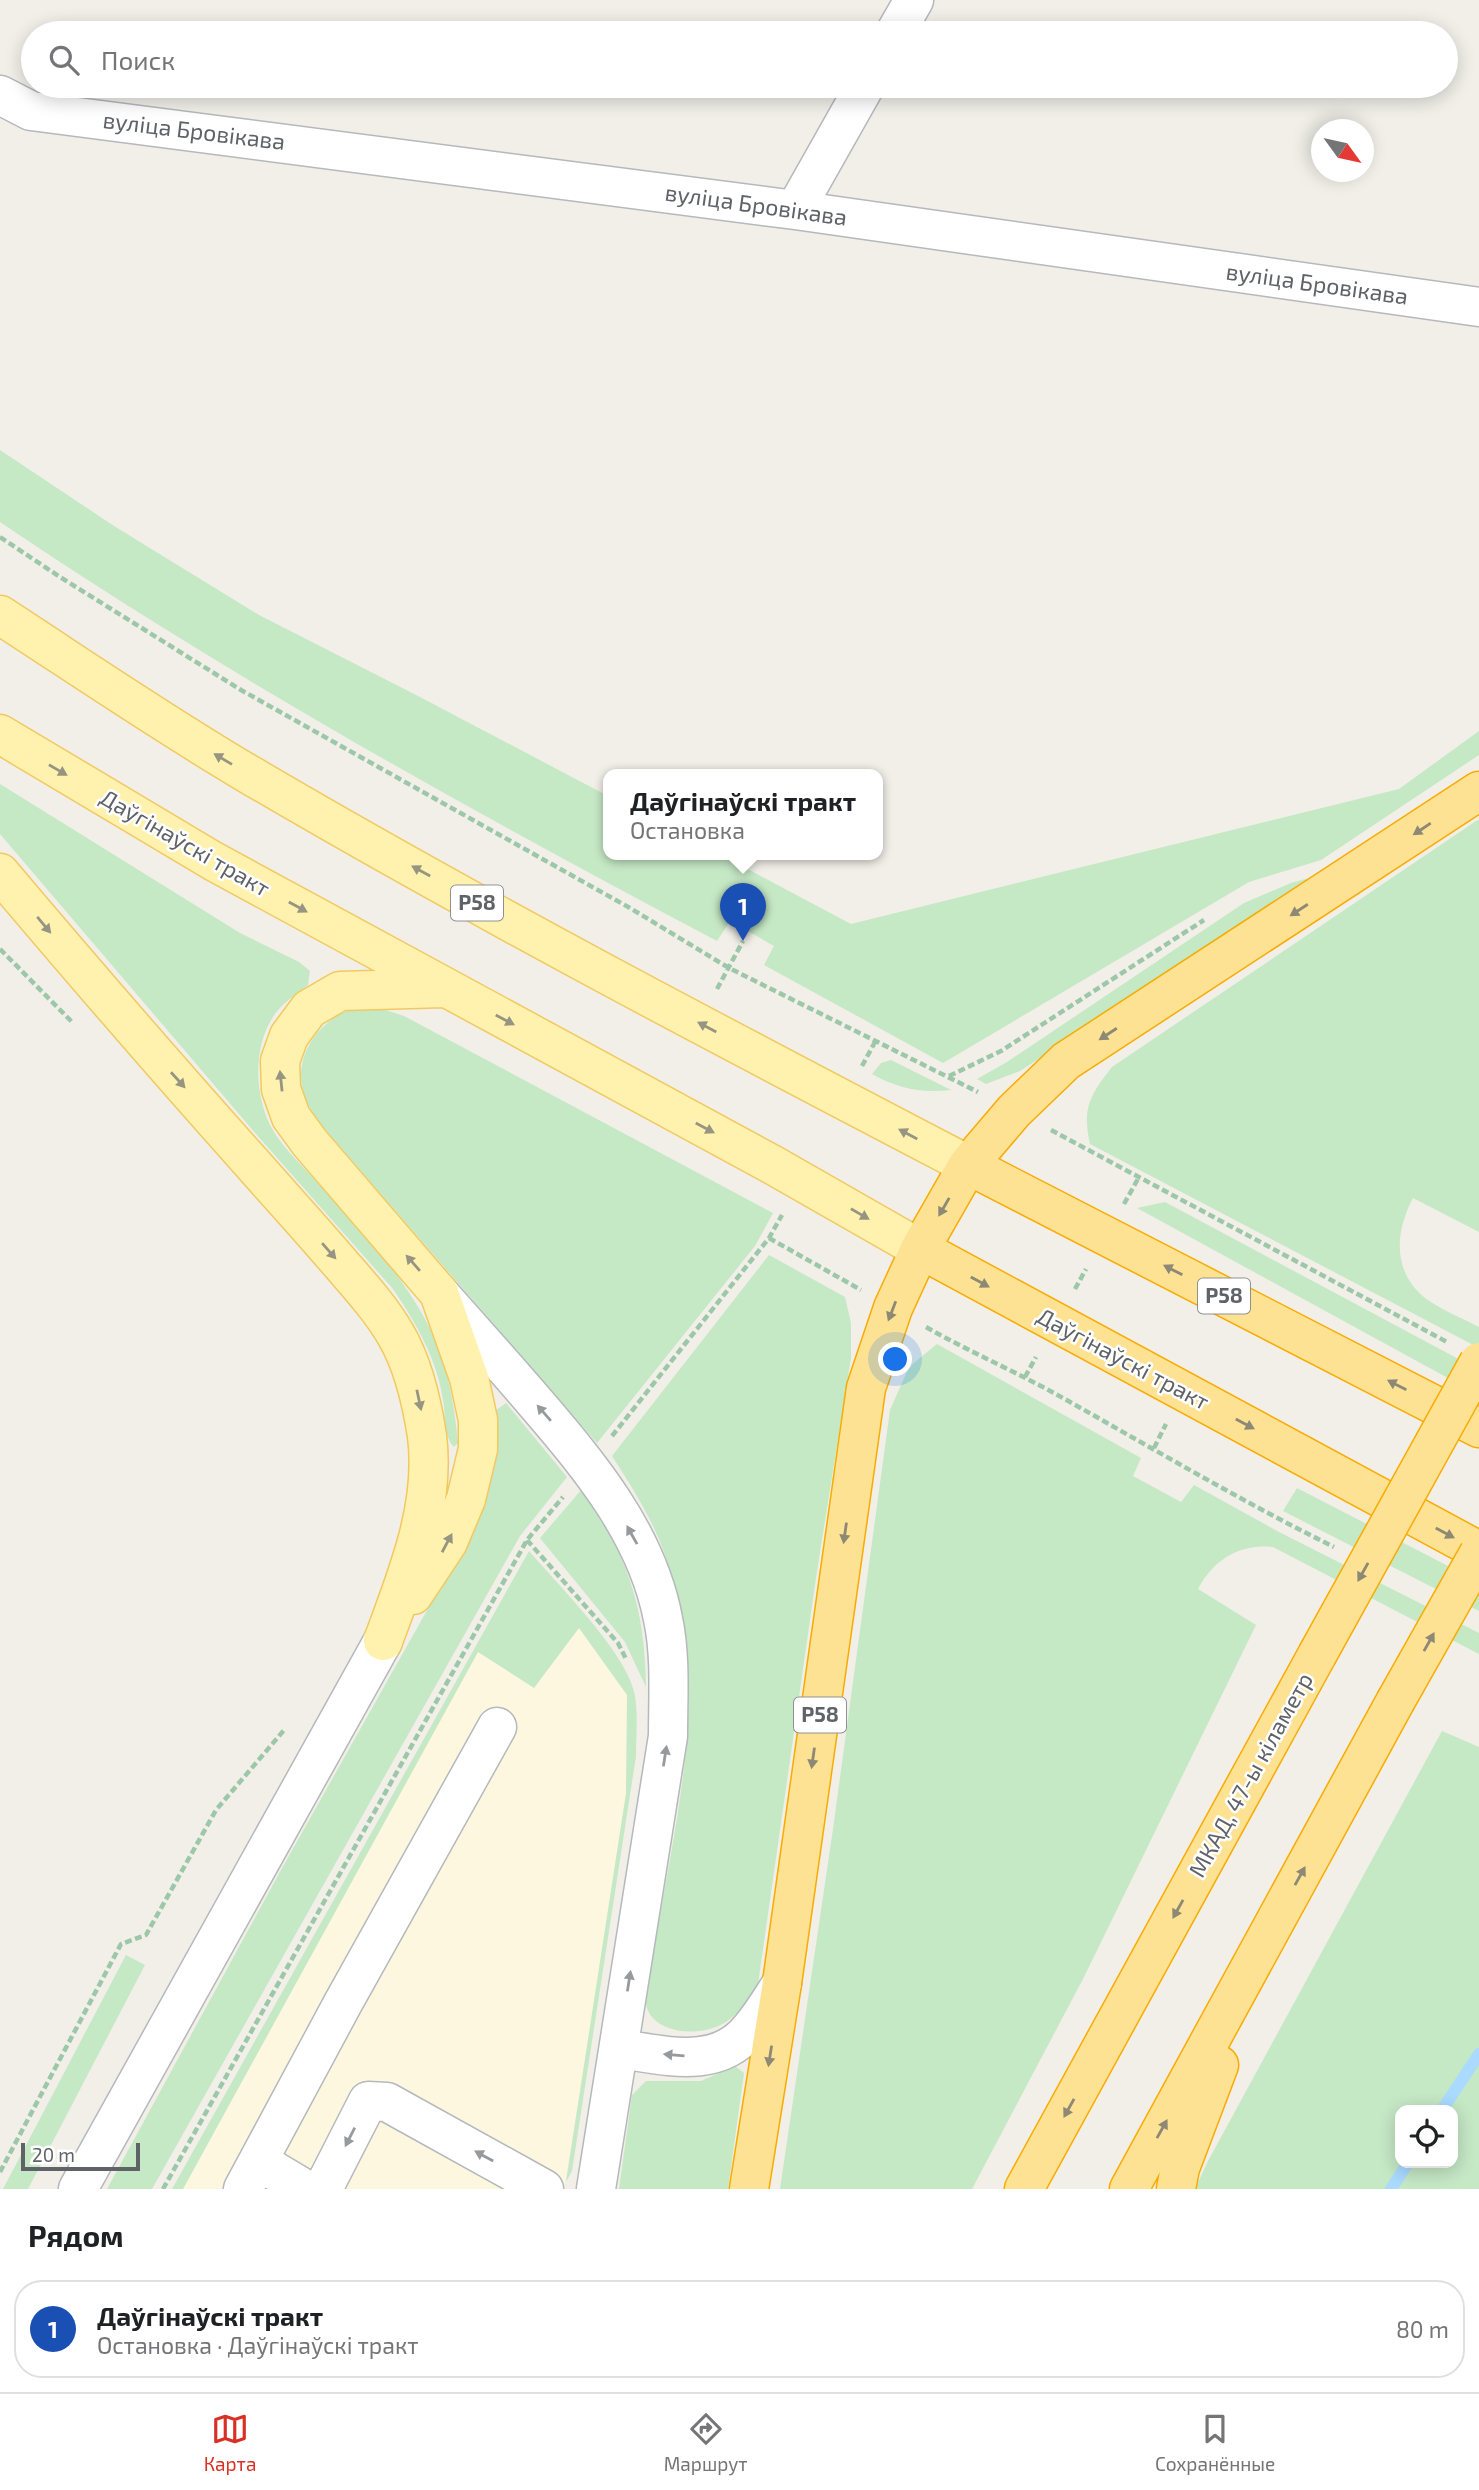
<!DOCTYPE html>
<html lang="ru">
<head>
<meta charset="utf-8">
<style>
  body { margin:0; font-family:"Exo 2",sans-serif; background:#f2f2f2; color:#202124 }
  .controls { position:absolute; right:21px; bottom:21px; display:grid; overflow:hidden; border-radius:14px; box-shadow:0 4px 18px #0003 }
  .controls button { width:63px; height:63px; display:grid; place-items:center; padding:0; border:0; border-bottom:2px solid #e0e0e0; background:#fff; color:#202124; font:35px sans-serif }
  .compass { position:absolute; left:1311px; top:119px; width:63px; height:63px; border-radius:50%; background:#fff; box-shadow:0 4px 18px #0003; rotate:123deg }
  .scale { position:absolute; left:21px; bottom:18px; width:119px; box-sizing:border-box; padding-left:7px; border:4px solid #5f6368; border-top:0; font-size:19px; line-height:24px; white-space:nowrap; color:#5f6368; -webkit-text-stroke:5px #fff; paint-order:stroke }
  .you { position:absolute; left:896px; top:1360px; width:24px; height:24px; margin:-18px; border:5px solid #fff; border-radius:50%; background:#1a73e8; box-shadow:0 0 0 10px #1a73e833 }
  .badge { display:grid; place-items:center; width:46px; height:46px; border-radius:50%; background:#d93025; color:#fff; font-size:23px; font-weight:700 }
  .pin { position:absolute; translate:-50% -58px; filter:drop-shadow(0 2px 4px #0008) }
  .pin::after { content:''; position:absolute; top:37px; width:24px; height:21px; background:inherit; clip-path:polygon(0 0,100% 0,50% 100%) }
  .popup { position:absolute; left:603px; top:769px; width:280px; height:91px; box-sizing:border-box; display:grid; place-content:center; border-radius:14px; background:#fff; filter:drop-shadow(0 2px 5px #0005); font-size:23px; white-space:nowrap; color:#757577 }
  .popup b { font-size:26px; color:#202124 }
  .popup::after { content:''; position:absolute; left:50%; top:100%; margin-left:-14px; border:14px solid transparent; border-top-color:#fff }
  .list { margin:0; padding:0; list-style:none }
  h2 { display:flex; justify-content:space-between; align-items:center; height:91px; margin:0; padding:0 28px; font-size:30px }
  h2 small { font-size:23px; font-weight:400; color:#757577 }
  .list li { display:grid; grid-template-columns:46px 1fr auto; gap:21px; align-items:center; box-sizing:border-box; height:98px; margin:0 14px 14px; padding:0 14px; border:2px solid #e0e0e0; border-radius:28px }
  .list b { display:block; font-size:26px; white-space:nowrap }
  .list p { margin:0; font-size:23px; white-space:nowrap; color:#757577 }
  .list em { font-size:23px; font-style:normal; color:#757577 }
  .icon { flex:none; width:38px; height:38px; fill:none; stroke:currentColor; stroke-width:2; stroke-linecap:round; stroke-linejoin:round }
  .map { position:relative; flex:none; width:1479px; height:2189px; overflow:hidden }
  .search { position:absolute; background:#fff; box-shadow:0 4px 18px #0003; left:21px; right:21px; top:21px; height:77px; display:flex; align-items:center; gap:18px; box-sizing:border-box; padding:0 24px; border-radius:38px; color:#757577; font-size:26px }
  .sheet { height:203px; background:#fff }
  nav { display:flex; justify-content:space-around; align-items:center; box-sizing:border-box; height:98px; border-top:2px solid #e0e0e0; background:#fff; font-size:19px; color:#757577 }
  nav a { display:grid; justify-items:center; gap:4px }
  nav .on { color:#d93025 }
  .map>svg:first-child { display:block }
  .commercial { fill:#fef7e0 }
  .green { fill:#c5e8c5; fill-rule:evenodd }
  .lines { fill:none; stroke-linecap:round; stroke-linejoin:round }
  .stream { stroke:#aadaff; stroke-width:12 }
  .minor-casing { stroke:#b5b8bc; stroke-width:41 }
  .major-casing { stroke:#f2c960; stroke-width:41 }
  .highway-casing { stroke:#f9ab00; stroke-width:41 }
  .path { stroke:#9cc7a9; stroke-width:4.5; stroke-dasharray:7 3.5; stroke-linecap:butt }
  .minor { stroke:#fff; stroke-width:38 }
  .major { stroke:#fff2af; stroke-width:38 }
  .highway { stroke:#fde293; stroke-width:38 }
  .highway-bridge-casing { stroke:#f9ab00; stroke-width:41; stroke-linecap:butt }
  .highway-bridge { stroke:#fde293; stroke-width:38 }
  .oneway { fill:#979581 }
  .oneway2 { fill:#8e8975 }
  .oneway3 { fill:#979a9d }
  .labels { text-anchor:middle; stroke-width:5; stroke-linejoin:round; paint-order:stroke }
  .shield { fill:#fff; stroke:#8f9295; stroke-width:2 }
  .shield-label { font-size:21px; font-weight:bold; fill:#5f6368 }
  .street-label { font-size:23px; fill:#5f6368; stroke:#fff }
</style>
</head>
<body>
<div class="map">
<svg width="1479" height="2189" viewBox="0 0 1479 2189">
  <rect width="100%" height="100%" fill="#f1efe8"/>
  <path class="commercial" d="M579 1627 627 1694 628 1795 564 2189H183L478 1652Z"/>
  <path class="green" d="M0 450 114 526 259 615 420 697 608 796V855H721L851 924 1399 789 1479 731V755L1321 860 1249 882 943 1063 764 965 774 946 730 921 717 941C473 812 229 677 0 522Z
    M0 784 240 933 299 962 310 971 308 985C299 992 287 1000 279 1009 253 1039 253 1090 270 1125 280 1145 299 1162 314 1179 349 1218 387 1257 415 1302 444 1348 453 1390 458 1443L454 1447C443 1436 446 1415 443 1400 437 1359 416 1323 393 1289L256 1134 0 834Z
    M1479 819V1232L1413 1198C1395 1232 1392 1271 1425 1298 1441 1310 1462 1318 1479 1327V1348L1090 1144C1082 1108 1090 1095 1112 1067Z
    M1320 875 1020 1071 986 1084 977 1079 1007 1062 1244 903 1291 883Z
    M373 1006 404 1016 773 1213 755 1246 597 1443 314 1117C310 1107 304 1097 302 1086 296 1052 320 1021 351 1009 357 1007 366 1007 373 1006Z
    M891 1060 951 1090C921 1093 899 1089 872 1074L881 1063Z
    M1165 1202 1479 1370V1395L1137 1208Z
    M769 1255 845 1297 851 1323V1358L817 1571 758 1984C750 1996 742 2010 730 2019 711 2035 669 2037 652 2017 648 2013 647 2007 645 2002 653 1952 662 1903 671 1854 689 1749 702 1659 665 1555 653 1520 632 1487 612 1456Z
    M937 1344 1141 1458 1133 1476 1181 1502 1194 1485 1279 1532 1479 1633V1654L1273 1547C1240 1543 1213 1560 1198 1589L1256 1625 1084 1977 972 2189H780L833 1829 890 1410 909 1367Z
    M506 1403 567 1477 520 1536 152 2189H107L281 1870 466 1541 493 1467 498 1438 495 1411Z
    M1297 1488 1479 1582V1611L1283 1511Z
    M582 1489C627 1556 645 1605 646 1687L625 1642 540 1538Z
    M529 1551C557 1584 629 1655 635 1696 638 1715 636 1736 636 1756L572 2171 566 2182 626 1793 627 1695 579 1628 534 1688 478 1652 183 2189H172Z
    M1442 1731 1479 1747V2189H1195L1208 2161ZM1400 2110H1453V2163H1400Z
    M126 1955 145 1965 28 2189H3Z
    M735 2066 744 2073 728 2189H619L632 2095 646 2081H701Z"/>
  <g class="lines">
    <path class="stream" d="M1442 2110 1479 2054
      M1391 2189 1408 2163"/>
    <g class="minor-casing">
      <path id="minor" d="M895 33 914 0
        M0 95 31 111 795 210 1479 307
        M795 210 865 86
        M439 1293C471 1329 503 1365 534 1401 589 1465 647 1534 663 1619 671 1656 668 1698 668 1736L596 2189
        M619 2049C665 2055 718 2071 751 2028 763 2014 772 1998 782 1983
        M258 2161 305 2189
        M78 2189 383 1641
        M243 2189 343 2003 497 1727
        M323 2189 368 2101 387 2102 544 2189"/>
    </g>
    <g class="major-casing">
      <path id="major" d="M0 615C83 669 165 725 250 775 485 913 727 1039 968 1165
        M0 734 213 861 773 1165 920 1249
        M0 873C82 970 165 1066 250 1161 280 1195 311 1229 341 1264 360 1286 381 1309 396 1335 413 1364 422 1403 427 1436 436 1506 407 1576 383 1641
        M413 1595 448 1542 466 1499 478 1449V1420L469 1378 439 1293 310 1143 291 1117 281 1089 280 1061 289 1036 309 1009 340 991 444 988"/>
    </g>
    <g class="highway-casing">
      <path id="highway" d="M968 1165 1479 1428
        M920 1249 1479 1551
        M749 2189 782 1983 866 1388 893 1308 920 1249 968 1165 1014 1111 1066 1061 1479 791
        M1024 2189 1317 1655
        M1129 2189 1395 1702
        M1176 2189 1180 2168 1219 2065"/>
    </g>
    <path class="path" d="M0 537 60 577 241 690 630 908 729 968 978 1092
      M0 949 72 1022
      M717 989 743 941
      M862 1066 875 1042
      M949 1076 1001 1051 1204 920
      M1051 1130 1447 1342
      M1124 1204 1139 1177
      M769 1238 861 1290
      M1075 1289 1086 1269
      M926 1327C968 1351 1012 1370 1054 1393 1147 1445 1239 1500 1334 1547
      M1025 1377 1036 1357
      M612 1436 769 1238 782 1215
      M1154 1448 1166 1424
      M527 1540 618 1643 627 1661
      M0 2172 121 1944 146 1935 216 1810 285 1729
      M163 2189 527 1540 563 1497"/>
    <use href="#minor" class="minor"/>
    <use href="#major" class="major"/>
    <use href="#highway" class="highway"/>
    <g class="highway-bridge-casing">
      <path id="highway-bridge" d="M1317 1655 1479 1362
        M1395 1702 1479 1553"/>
    </g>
    <use href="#highway-bridge" class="highway-bridge"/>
  </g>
  <defs><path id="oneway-solid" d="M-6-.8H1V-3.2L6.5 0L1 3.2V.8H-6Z" transform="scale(1.75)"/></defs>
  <g class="oneway">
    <use href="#oneway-solid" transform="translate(223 759) rotate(-149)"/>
    <use href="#oneway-solid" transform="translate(58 770) rotate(30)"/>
    <use href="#oneway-solid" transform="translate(421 871) rotate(-151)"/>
    <use href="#oneway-solid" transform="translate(298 907) rotate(29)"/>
    <use href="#oneway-solid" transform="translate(44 925) rotate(50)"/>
    <use href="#oneway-solid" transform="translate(505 1020) rotate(28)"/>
    <use href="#oneway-solid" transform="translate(707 1027) rotate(-152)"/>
    <use href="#oneway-solid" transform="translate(178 1080) rotate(48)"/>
    <use href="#oneway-solid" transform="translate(281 1081) rotate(-96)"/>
    <use href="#oneway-solid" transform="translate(705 1128) rotate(28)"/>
    <use href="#oneway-solid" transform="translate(908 1134) rotate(-152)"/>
    <use href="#oneway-solid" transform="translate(860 1214) rotate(30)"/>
    <use href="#oneway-solid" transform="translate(329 1251) rotate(49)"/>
    <use href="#oneway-solid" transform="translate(413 1263) rotate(-131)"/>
    <use href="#oneway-solid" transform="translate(419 1400) rotate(78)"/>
    <use href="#oneway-solid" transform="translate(447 1543) rotate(-62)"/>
  </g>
  <g class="oneway2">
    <use href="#oneway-solid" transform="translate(1422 829) rotate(146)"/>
    <use href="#oneway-solid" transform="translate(1299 910) rotate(147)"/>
    <use href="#oneway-solid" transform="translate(1108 1034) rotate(147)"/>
    <use href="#oneway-solid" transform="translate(944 1207) rotate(120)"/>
    <use href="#oneway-solid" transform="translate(1173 1270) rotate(-153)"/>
    <use href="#oneway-solid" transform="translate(980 1282) rotate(29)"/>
    <use href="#oneway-solid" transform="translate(892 1311) rotate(111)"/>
    <use href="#oneway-solid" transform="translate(1397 1385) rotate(-153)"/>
    <use href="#oneway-solid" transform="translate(1245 1424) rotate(28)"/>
    <use href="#oneway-solid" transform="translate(845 1533) rotate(98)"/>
    <use href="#oneway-solid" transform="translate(1445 1533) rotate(28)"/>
    <use href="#oneway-solid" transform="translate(1363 1572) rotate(119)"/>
    <use href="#oneway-solid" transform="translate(1429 1642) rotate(-61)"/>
    <use href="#oneway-solid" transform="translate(813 1758) rotate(98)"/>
    <use href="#oneway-solid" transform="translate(1300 1876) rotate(-61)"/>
    <use href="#oneway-solid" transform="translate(1178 1909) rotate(119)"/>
    <use href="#oneway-solid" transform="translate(770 2056) rotate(99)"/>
    <use href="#oneway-solid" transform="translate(1069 2108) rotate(119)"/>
    <use href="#oneway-solid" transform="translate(1162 2129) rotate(-61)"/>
  </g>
  <g class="oneway3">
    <use href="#oneway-solid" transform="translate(544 1413) rotate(-131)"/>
    <use href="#oneway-solid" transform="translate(632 1535) rotate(-119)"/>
    <use href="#oneway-solid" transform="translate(665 1756) rotate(-81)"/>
    <use href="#oneway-solid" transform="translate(629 1981) rotate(-81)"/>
    <use href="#oneway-solid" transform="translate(674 2055) rotate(-175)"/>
    <use href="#oneway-solid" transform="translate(350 2137) rotate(117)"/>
    <use href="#oneway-solid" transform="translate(484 2156) rotate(-151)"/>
  </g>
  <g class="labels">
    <g class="shield">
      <rect x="451" y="885.5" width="52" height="35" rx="5"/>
      <rect x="1198" y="1278.5" width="52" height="35" rx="5"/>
      <rect x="794" y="1697.5" width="52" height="35" rx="5"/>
    </g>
    <g class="shield-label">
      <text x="477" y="910">Р58</text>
      <text x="1224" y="1303">Р58</text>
      <text x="820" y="1722">Р58</text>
    </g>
    <g class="street-label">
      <text transform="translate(194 131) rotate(7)" y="8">вуліца Бровікава</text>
      <text transform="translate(756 205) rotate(8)" y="8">вуліца Бровікава</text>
      <text transform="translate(1317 284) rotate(8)" y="8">вуліца Бровікава</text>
      <text transform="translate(185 843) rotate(30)" y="8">Даўгінаўскі тракт</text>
      <text transform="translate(1123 1359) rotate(28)" y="8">Даўгінаўскі тракт</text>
      <text transform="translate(1251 1775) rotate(-61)" y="8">МКАД, 47-ы кіламетр</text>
    </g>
  </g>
</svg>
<div class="controls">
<button><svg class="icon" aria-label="locate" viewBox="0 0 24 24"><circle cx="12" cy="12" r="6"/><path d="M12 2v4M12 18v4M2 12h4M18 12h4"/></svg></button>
</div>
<svg class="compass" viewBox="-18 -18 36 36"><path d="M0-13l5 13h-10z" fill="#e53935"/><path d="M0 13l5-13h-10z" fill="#757577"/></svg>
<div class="scale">20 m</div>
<div class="you"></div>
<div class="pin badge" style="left:743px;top:941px;background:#1a4fb4">1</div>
<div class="popup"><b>Даўгінаўскі тракт</b>Остановка</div>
<div class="search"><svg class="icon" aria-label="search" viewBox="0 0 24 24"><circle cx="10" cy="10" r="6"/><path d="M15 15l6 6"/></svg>Поиск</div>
</div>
<section class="sheet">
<h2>Рядом<small></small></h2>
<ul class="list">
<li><span class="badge" style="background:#1a4fb4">1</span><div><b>Даўгінаўскі тракт</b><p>Остановка · Даўгінаўскі тракт</p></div><em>80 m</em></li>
</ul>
</section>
<nav>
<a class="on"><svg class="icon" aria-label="map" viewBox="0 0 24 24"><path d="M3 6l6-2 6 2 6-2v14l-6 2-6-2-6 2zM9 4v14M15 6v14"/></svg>Карта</a>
<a><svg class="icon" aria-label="directions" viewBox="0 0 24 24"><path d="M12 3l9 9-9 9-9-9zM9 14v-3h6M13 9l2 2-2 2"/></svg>Маршрут</a>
<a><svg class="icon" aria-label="saved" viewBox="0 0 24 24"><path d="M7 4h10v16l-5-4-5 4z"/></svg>Сохранённые</a>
</nav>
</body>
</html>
